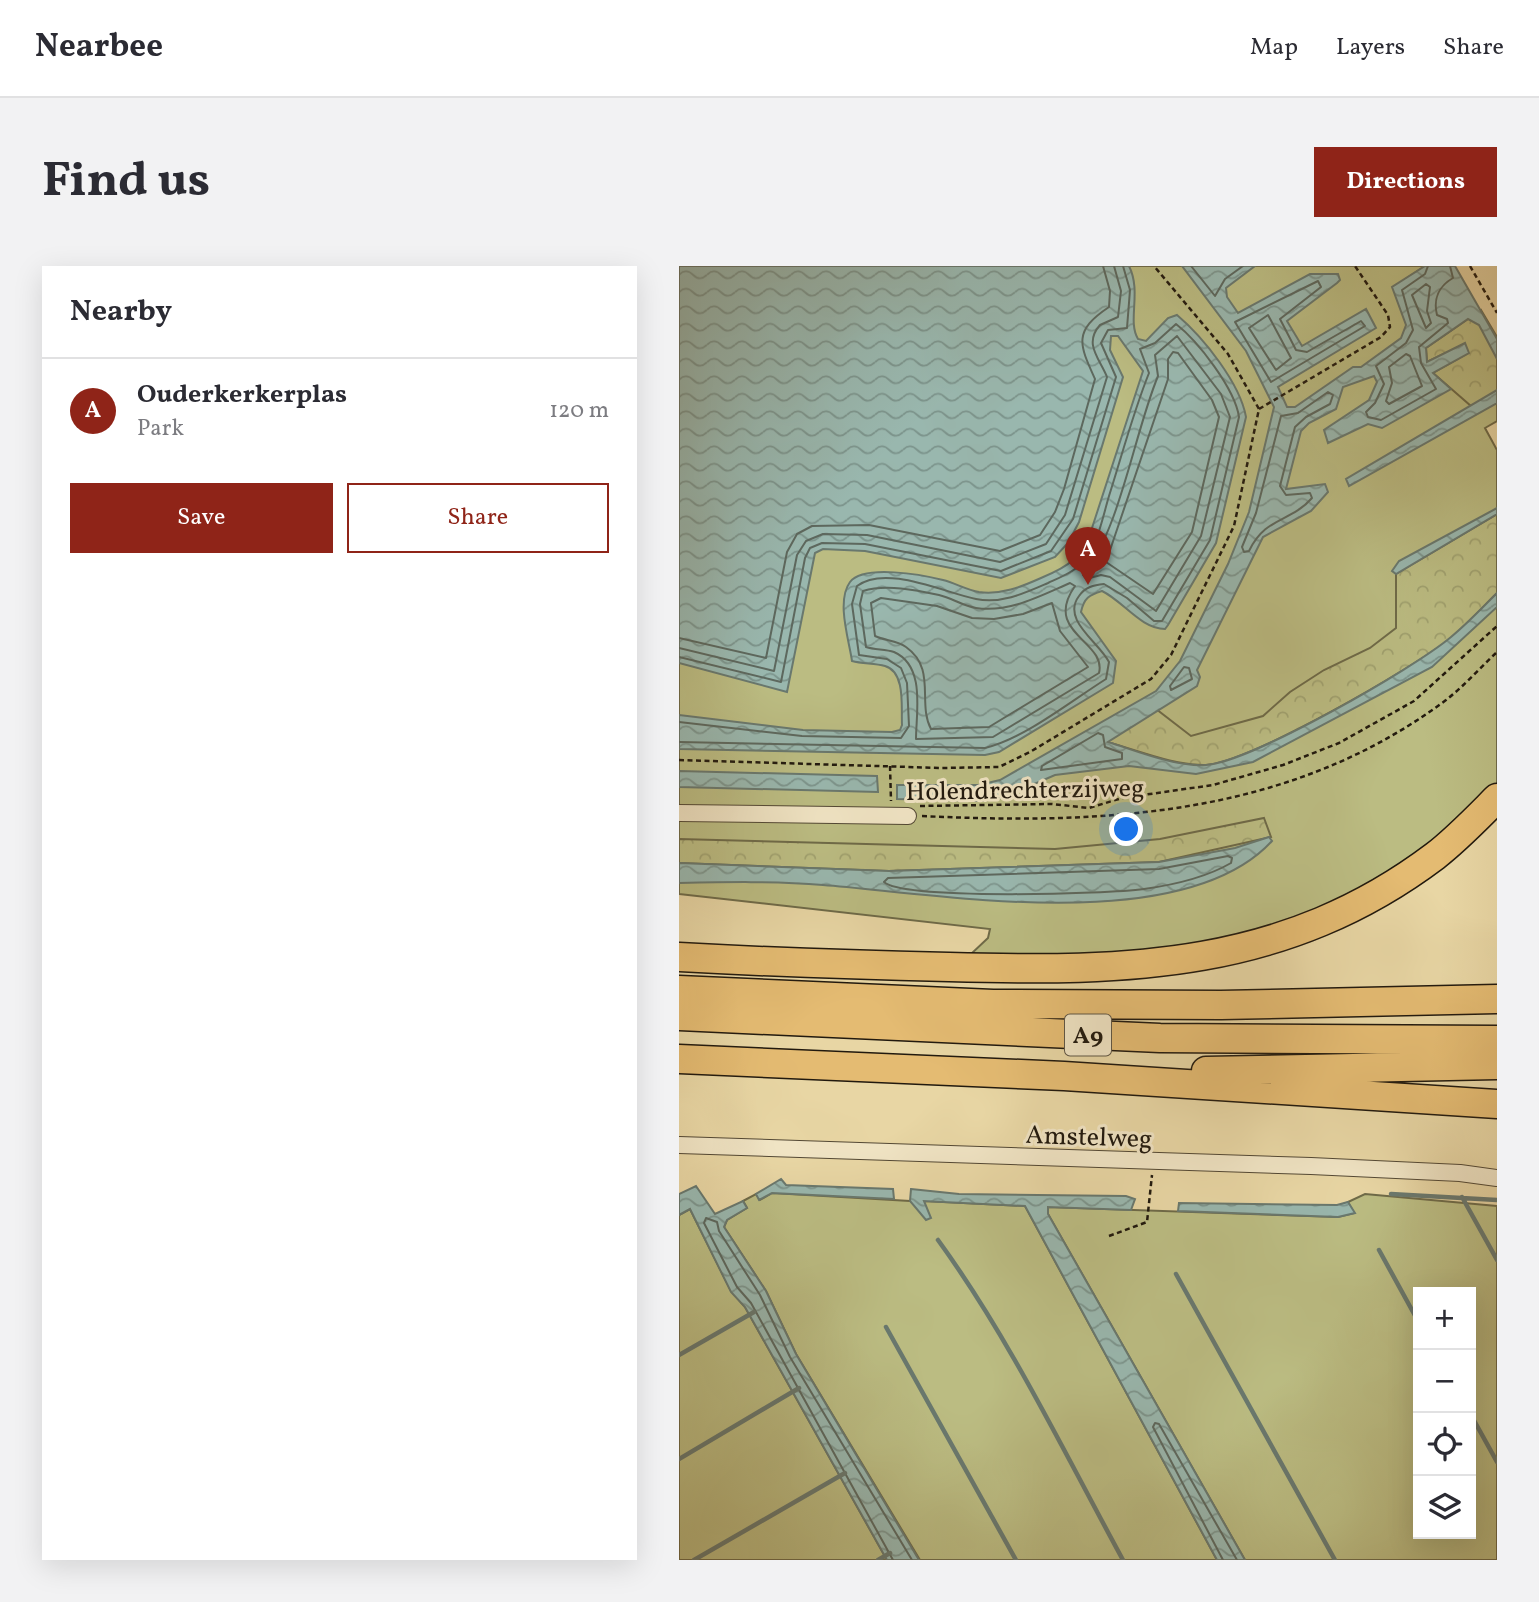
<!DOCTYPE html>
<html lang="en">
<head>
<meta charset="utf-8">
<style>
  body { margin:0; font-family:Vollkorn,serif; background:#f2f2f3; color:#2b2b33 }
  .controls { position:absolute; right:21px; bottom:21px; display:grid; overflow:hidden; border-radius:0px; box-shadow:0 7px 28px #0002 }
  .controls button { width:63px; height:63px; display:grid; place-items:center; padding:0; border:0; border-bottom:2px solid #e1e1e2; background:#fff; color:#2b2b33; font:35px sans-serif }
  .you { position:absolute; left:448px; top:564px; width:24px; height:24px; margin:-18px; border:5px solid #fff; border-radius:50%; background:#1a73e8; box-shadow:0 0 0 10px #1a73e833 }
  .badge { display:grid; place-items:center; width:46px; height:46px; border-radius:50%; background:#8f2418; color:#fff; font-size:23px; font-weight:700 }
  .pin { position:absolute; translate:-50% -58px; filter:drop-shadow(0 2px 4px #0008) }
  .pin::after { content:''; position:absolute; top:37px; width:24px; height:21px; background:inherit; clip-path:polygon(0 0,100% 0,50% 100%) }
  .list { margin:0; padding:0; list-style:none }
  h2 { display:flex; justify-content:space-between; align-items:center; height:91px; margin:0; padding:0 28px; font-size:30px }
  h2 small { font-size:23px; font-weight:400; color:#7c7c81 }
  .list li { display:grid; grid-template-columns:46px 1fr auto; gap:21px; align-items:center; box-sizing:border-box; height:105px; padding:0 28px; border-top:2px solid #e1e1e2 }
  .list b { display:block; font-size:26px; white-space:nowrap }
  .list p { margin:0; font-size:23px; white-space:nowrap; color:#7c7c81 }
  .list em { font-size:23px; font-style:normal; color:#7c7c81 }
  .actions { display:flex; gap:14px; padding:21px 28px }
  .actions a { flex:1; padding:16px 0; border:2px solid #8f2418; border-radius:0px; text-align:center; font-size:24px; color:#8f2418 }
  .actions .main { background:#8f2418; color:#fff }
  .icon { flex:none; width:38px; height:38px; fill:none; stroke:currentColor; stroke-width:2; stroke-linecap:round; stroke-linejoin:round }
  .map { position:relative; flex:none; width:818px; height:1294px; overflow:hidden; border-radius:0px }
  header { display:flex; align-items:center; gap:42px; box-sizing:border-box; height:98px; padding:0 35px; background:#fff; border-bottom:2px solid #e1e1e2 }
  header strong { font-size:33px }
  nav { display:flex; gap:38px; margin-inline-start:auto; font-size:24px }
  .intro { display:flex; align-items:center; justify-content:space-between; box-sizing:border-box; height:168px; padding:0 42px }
  h1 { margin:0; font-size:49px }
  .button { padding:18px 32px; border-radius:0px; background:#8f2418; color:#fff; font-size:24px; font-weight:700 }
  main { display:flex; gap:42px; padding:0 42px }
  aside { flex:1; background:#fff; border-radius:0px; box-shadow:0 7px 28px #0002 }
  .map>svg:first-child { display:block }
  .green { fill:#bbbc82; stroke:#6e6a48; stroke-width:2; fill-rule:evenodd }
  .forest { fill:url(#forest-crowns); stroke:#6e6a48; stroke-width:2 }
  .water { fill:url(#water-waves); stroke:#69786e; stroke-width:2 }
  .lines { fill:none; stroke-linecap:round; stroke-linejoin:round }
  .shore { stroke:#5d685e; stroke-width:2 }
  .stream { stroke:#69786e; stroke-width:4.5 }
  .minor-casing { stroke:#534834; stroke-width:18 }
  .motorway-casing { stroke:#21190e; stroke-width:31 }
  .path { stroke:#21190e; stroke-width:2.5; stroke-dasharray:5 3.5; stroke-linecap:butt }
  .minor { stroke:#f0e4c4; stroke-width:16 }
  .motorway { stroke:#e4bb72; stroke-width:28 }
  .labels { text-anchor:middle; stroke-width:6; stroke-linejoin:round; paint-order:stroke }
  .shield { fill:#f0e4c4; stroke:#5f5645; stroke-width:2 }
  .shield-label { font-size:24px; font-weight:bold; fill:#21190e }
  .street-label { font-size:26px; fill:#21190e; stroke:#f0e4c4 }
</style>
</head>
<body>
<header>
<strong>Nearbee</strong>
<nav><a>Map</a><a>Layers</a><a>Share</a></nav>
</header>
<div class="intro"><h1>Find us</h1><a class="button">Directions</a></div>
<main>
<aside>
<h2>Nearby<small></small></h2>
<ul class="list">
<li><span class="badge">A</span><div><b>Ouderkerkerplas</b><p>Park</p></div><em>120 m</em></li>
</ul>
<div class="actions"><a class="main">Save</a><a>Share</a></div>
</aside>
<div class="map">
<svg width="818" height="1294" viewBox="0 0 818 1294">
  <defs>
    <pattern id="forest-crowns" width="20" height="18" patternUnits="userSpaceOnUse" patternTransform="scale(1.75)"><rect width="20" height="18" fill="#bbbc82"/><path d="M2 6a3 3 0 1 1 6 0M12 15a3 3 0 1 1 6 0" fill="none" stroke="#a0a16f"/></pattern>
    <pattern id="water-waves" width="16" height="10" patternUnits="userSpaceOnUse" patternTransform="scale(1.75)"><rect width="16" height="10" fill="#99b7ae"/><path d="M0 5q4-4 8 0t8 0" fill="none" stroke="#7c948c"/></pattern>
  </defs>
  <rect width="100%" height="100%" fill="#e8d6a4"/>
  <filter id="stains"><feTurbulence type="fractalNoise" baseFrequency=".00286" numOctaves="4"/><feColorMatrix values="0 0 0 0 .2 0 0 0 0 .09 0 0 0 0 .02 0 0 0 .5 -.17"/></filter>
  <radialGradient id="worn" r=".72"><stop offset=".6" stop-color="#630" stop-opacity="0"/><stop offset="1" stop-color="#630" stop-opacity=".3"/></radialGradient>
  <path class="green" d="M0 0H746L725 14 793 139 818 127V155L806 162 818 184V519C784 549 749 581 712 606 585 691 439 690 292 688L309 672 311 663 0 628Z
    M93 927 231 935 238 940 244 935 346 940 538 1294H241L117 1088 87 1025 45 961 48 954 68 942 64 935 77 928 81 934Z
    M686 928 818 940V1294H566L369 948 368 941 659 951 675 947 669 936ZM739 1026H792V1268H739Z
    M11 943 52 1025 66 1041 208 1294H0V949Z"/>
  <path class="forest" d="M802 44 818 71V127L792 140 754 107 789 87 785 78 748 96 747 82Z
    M818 248V327C803 342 788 358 772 372 735 402 571 496 527 499 495 500 458 484 428 476L477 443 512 470 584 450 611 426 645 404 691 382 717 362V308Z
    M585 552 592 571 480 596 210 605 0 597V573L376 583 481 573Z"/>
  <path class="water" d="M0 0H450C463 26 448 55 459 73L467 75 489 52 498 49C524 71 561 117 567 151L537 277 489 359 486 363C462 363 444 335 423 325 410 329 405 332 402 346L437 395 434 417 320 486 306 489 0 483V449L124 464 213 466 221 464 223 459C222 442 227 406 206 400 195 397 184 398 173 395 170 374 157 335 171 316 185 298 244 309 264 314 276 317 288 324 300 326 322 329 342 321 362 312 393 299 400 293 413 262L464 105 439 70H432L431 84 444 111 400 256 389 277 376 291 322 312 186 285 144 283 136 287 108 426 0 397Z
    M503 0H576L547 22 548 31 559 47 631 8H659L661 14 658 17 608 55 623 80 687 43 697 62 599 121 608 141H616L674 101H682L722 72 727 59 713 21 746 0H776L818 73V93L800 59 789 53 747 82 748 96 786 77 790 87 754 107 772 123 703 162 689 158 649 177 645 164 690 134 698 116 695 110 664 121 657 143 630 157 622 165 607 223 646 218 649 226 632 245 584 271 518 404 521 411 518 420 429 476C458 485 496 501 527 499 572 496 734 403 772 371 788 358 803 342 818 327V341L753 401 574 496 517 508 450 500 376 509 323 532 302 535 218 533V519H300L321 514 477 425 501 395 549 298 570 246 595 141 567 85Z
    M818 124V137L670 220 667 213Z
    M818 242V248L717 308 713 305 720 295Z
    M0 505 198 510 199 526 0 521Z
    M590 571 593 575C504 672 261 628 144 619 96 615 48 616 0 617V597L210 605 480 596 556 582Z
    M102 913 107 919 214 923 215 933 93 927 80 934 77 928Z
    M17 920 36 948 64 935 68 942 48 954 45 961 87 1025 117 1088 240 1294H208L66 1041 52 1026 11 943 0 949V928Z
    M232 923 280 928 447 930 456 933 452 944 369 941V948L566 1294H538L346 940 245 935 252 952 247 954 231 935Z
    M669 936 676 947 659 951 499 945 500 937 658 939Z"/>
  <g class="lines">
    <path class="shore" d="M512 0 536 30 546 13 564 0
      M749 0 746 8 723 24 734 64 727 77 697 100 705 118 696 137 687 146 689 151 702 154 757 123 742 97 740 81 769 57 768 53 758 49C754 33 760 20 774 12L771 0
      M639 15 642 21 601 53 617 84 628 86 682 55 686 60 592 116 556 56Z
      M747 18 751 21 748 45 752 57 747 62 733 29Z
      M589 49 612 92 597 104 570 62Z
      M498 70 542 128 551 151 522 270 477 345 431 311 422 309 407 313 404 309C441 264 455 168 479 110L476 89Z
      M494 86 499 87 533 134 540 151 513 266 474 328 427 296 489 113V93Z
      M727 88 731 90 743 120 710 138 707 135 713 117 710 101Z
      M649 126 654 129 651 138 627 151 616 161 601 220 607 229 631 227 633 232C611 257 587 250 570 285L565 286 563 281 577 247 602 150 619 147Z
      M391 317 396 320C363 367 428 375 420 407L314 471 237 473C237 447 247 400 215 386 206 383 196 384 187 381L181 338 184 325C207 318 237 324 260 329 273 332 284 340 297 342 330 347 361 330 391 317Z
      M202 332 258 340 293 352 315 353 344 348 373 337 381 365 409 401 310 461 252 463C238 437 258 403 227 381 218 374 206 375 196 370L192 337Z
      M0 372 87 392 108 286 118 268 133 260 190 259 321 285 361 269 376 246 385 223 416 113C400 78 394 65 430 41L431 25 424 0
      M0 382 95 405 118 289 127 275 144 268 188 269 321 296 367 278 386 249 428 111C421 93 404 78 421 59L439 51 442 25 435 0
      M0 391 102 416 126 292 131 282 143 277 186 278 322 305 372 285 394 253 437 111 422 77 429 64 448 62 451 24 444 0
      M505 401 510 402 513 413 492 424 491 420Z
      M0 456 123 470 222 472 230 460 228 417 222 402 208 393 180 389 173 338 178 320C207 298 266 327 297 333 323 338 346 327 369 317 384 310 400 304 408 290 420 273 424 250 430 230 443 189 454 147 470 107L461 83 476 77 497 58C519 75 556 123 560 151L531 274 483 355H475L448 332 425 318C415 319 406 321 400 330 382 354 420 376 430 396L427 413C392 435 345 473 306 482L0 476
      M419 467 424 469 426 481 443 487V493L362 504 363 500Z
      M549 590 553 592 552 597C526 612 494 619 465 623 429 628 225 634 205 616L209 612 480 603Z
      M214 1294 72 1037 58 1021 25 957 27 952 38 956 40 965 81 1029 111 1091 233 1294
      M544 1294 474 1161 476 1157 480 1158 558 1294"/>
    <path class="stream" d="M712 928 818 934
      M783 931 818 994
      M259 974C331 1073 385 1186 444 1294
      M700 984 739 1055
      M497 1008 656 1294
      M207 1061 337 1294
      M0 1089 75 1046
      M792 1149 818 1196
      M0 1193 120 1122
      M15 1294 166 1207
      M199 1294 211 1287"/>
    <g class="minor-casing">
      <path id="minor" d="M0 547 229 550
        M0 879 632 900 781 907 818 912"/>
    </g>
    <g class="motorway-casing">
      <path id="motorway" d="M0 691C90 696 180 699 270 701 449 706 606 703 756 590 778 573 798 552 818 532
        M0 724 314 738 542 739 818 733
        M0 750 481 772 818 774
        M0 793 385 810 818 838
        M527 805 818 799"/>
    </g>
    <path class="path" d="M791 0 818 47
      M580 143 702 71 711 61 709 49 676 0
      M0 494 263 502 320 501 351 486 472 413 492 389 555 260 580 143 549 88 475 0
      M211 500 212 535
      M241 540 373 538 410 542 443 532 534 519 604 499 660 477 735 435 818 360
      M243 550C428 559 612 550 767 434 785 420 801 402 818 386
      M430 970 468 956 473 909"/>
    <use href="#minor" class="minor"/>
    <use href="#motorway" class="motorway"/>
  </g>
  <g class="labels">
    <rect class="shield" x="386" y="748.5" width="46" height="41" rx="5"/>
    <g class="shield-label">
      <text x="409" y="777">A9</text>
    </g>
    <g class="street-label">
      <text transform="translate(346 523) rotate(-1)" y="9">Holendrechterzijweg</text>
      <text transform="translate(410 870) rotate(2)" y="9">Amstelweg</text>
    </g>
  </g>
  <rect width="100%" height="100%" filter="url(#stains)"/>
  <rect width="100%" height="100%" fill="url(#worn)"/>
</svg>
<div class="controls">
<button>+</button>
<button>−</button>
<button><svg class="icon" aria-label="locate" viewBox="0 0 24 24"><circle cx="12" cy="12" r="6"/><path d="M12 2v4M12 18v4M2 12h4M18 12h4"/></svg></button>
<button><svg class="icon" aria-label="layers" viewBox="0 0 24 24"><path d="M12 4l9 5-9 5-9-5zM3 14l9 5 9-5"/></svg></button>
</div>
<div class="you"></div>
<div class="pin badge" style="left:409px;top:319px">A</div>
</div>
</main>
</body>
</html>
